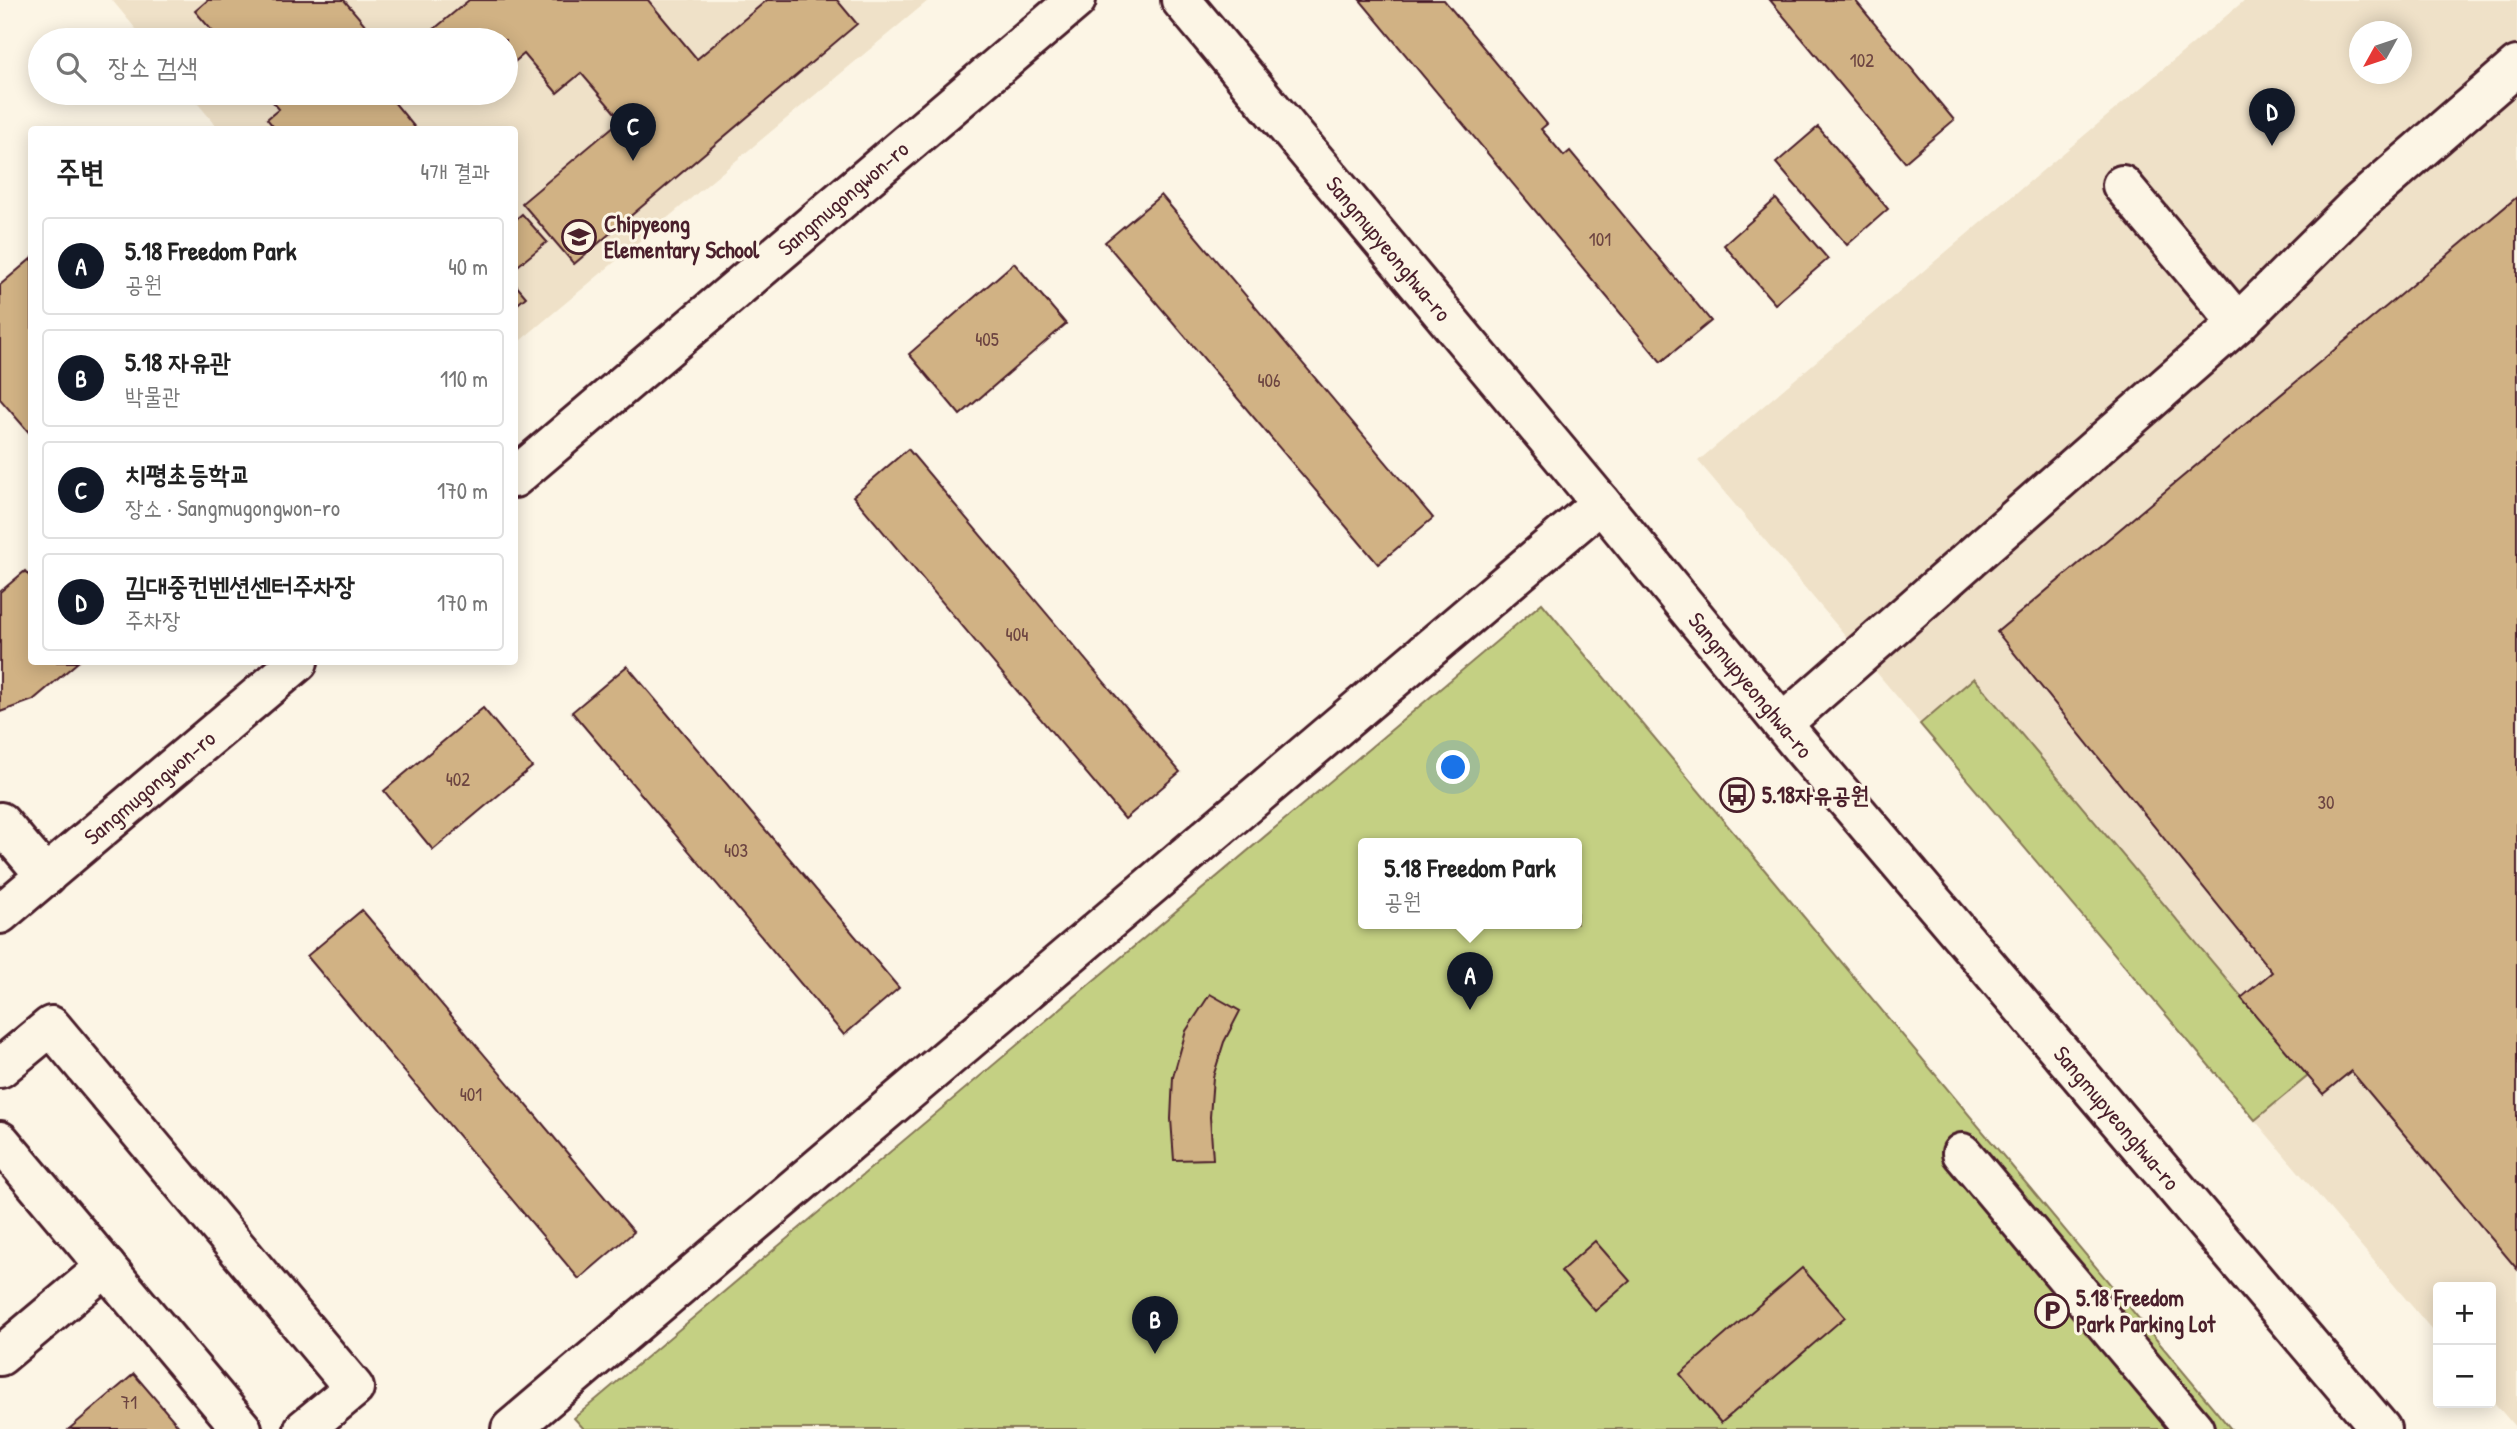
<!DOCTYPE html>
<html lang="ko">
<head>
<meta charset="utf-8">
<style>
  body { margin:0; font-family:"Patrick Hand","Poor Story",sans-serif; background:#f2f2f2; color:#222 }
  .controls { position:absolute; right:21px; bottom:21px; display:grid; overflow:hidden; border-radius:7px; box-shadow:0 4px 18px #0003 }
  .controls button { width:63px; height:63px; display:grid; place-items:center; padding:0; border:0; border-bottom:2px solid #e0e0e0; background:#fff; color:#222; font:35px sans-serif }
  .compass { position:absolute; left:2349px; top:21px; width:63px; height:63px; border-radius:50%; background:#fff; box-shadow:0 4px 18px #0003; rotate:230deg }
  .you { position:absolute; left:1454px; top:768px; width:24px; height:24px; margin:-18px; border:5px solid #fff; border-radius:50%; background:#1a73e8; box-shadow:0 0 0 10px #1a73e833 }
  .badge { display:grid; place-items:center; width:46px; height:46px; border-radius:50%; background:#111827; color:#fff; font-size:23px; font-weight:700 }
  .pin { position:absolute; translate:-50% -58px; filter:drop-shadow(0 2px 4px #0008) }
  .pin::after { content:''; position:absolute; top:37px; width:24px; height:21px; background:inherit; clip-path:polygon(0 0,100% 0,50% 100%) }
  .popup { position:absolute; left:1358px; top:838px; width:224px; height:91px; box-sizing:border-box; display:grid; place-content:center; border-radius:7px; background:#fff; filter:drop-shadow(0 2px 5px #0005); font-size:23px; white-space:nowrap; color:#767676 }
  .popup b { font-size:26px; color:#222 }
  .popup::after { content:''; position:absolute; left:50%; top:100%; margin-left:-14px; border:14px solid transparent; border-top-color:#fff }
  .list { margin:0; padding:0; list-style:none }
  h2 { display:flex; justify-content:space-between; align-items:center; height:91px; margin:0; padding:0 28px; font-size:30px }
  h2 small { font-size:23px; font-weight:400; color:#767676 }
  .list li { display:grid; grid-template-columns:46px 1fr auto; gap:21px; align-items:center; box-sizing:border-box; height:98px; margin:0 14px 14px; padding:0 14px; border:2px solid #e0e0e0; border-radius:7px }
  .list b { display:block; font-size:26px; white-space:nowrap }
  .list p { margin:0; font-size:23px; white-space:nowrap; color:#767676 }
  .list em { font-size:23px; font-style:normal; color:#767676 }
  .icon { flex:none; width:38px; height:38px; fill:none; stroke:currentColor; stroke-width:2; stroke-linecap:round; stroke-linejoin:round }
  .map { position:relative; flex:none; width:2517px; height:1429px; overflow:hidden }
  .search { position:absolute; background:#fff; box-shadow:0 4px 18px #0003; left:28px; top:28px; width:490px; height:77px; display:flex; align-items:center; gap:18px; box-sizing:border-box; padding:0 24px; border-radius:38px; color:#767676; font-size:26px }
  .panel { position:absolute; background:#fff; box-shadow:0 4px 18px #0003; left:28px; top:126px; width:490px; height:539px; border-radius:7px }
  .map>svg:first-child { display:block }
  .built { fill:#efe1c8; fill-rule:evenodd }
  .green { fill:#c4d083; stroke:#877857; stroke-width:2; fill-rule:evenodd }
  .building { fill:#d1b284; stroke:#4a1f2b; stroke-width:2 }
  .lines { fill:none; stroke-linecap:round; stroke-linejoin:round }
  .minor-casing { stroke:#4a1f2b; stroke-width:44 }
  .minor { stroke:#fcf5e5; stroke-width:38 }
  .labels { text-anchor:middle; stroke-width:6; stroke-linejoin:round; paint-order:stroke }
  .number-label { font-size:19px; fill:#6c4441 }
  .street-label { font-size:23px; fill:#4a1f2b; stroke:#fcf5e5 }
  .poi-label { font-size:23px; font-weight:bold; fill:#4a1f2b; stroke:#fcf5e5; text-anchor:start }
</style>
</head>
<body>
<div class="map">
<svg width="2517" height="1429" viewBox="0 0 2517 1429">
  <rect width="100%" height="100%" fill="#fcf5e5"/>
  <filter id="ink" filterUnits="userSpaceOnUse"><feTurbulence type="fractalNoise" baseFrequency=".0143" numOctaves="2"/><feDisplacementMap in="SourceGraphic" scale="14" xChannelSelector="R" yChannelSelector="G"/><feConvolveMatrix kernelMatrix="1 2 1 2 8 2 1 2 1" color-interpolation-filters="sRGB"/></filter>
  <g filter="url(#ink)">
    <path class="built" d="M112 0H929L515 345 514 130 219 129 189 93H506V40H145Z
      M2245 0H2517V1429L2491 1399V1287H2438V1337L1698 461ZM2360 32H2402V74H2360Z"/>
    <path class="green" d="M1542 603 2231 1429H584L574 1418ZM1363 844H1577V924H1363Z
      M1974 678 2308 1076 2255 1120 1920 724Z"/>
    <path class="building" d="M208 0H344L378 40H220L195 11Z
      M469 0H648L697 59 767 0H837L857 24 574 264 522 203 621 120 581 73 557 93 524 54 506 69V40H421Z
      M1360 0H1444L1547 124 1541 129 1564 156 1570 151 1711 321 1661 362Z
      M1770 0H1855L1954 120 1905 162Z
      M265 93H394L389 96 417 130H276L267 119 279 109Z
      M1818 127 1888 209 1847 245 1776 163Z
      M1161 195 1433 518 1378 564 1105 242Z
      M2517 197V1269L2351 1071 2323 1094 2241 998 2272 972 1997 632Z
      M1776 199 1828 259 1775 304 1724 245Z
      M522 214 547 242 514 269V221Z
      M32 258V436L0 399V285Z
      M1014 263 1066 324 960 415 909 354Z
      M514 283 526 297 514 307Z
      M908 449 1180 772 1125 819 853 496Z
      M25 571 32 579V662H78L33 700 0 712V592Z
      M627 666 899 988 844 1035 572 712Z
      M483 708 532 767 433 850 384 791Z
      M362 910 634 1232 579 1279 307 956Z
      M1210 994 1240 1011 1224 1042 1213 1077 1210 1117 1213 1159 1174 1160 1171 1119 1173 1077 1186 1031Z
      M1595 1241 1630 1281 1595 1311 1561 1271Z
      M1802 1268 1845 1317 1721 1423 1680 1374Z
      M134 1374 181 1429H69Z"/>
    <g class="lines">
      <g class="minor-casing">
        <g id="minor">
          <path id="s1" d="M1181 0 1601 503 1798 743 2381 1429"/>
          <path d="M2122 185 2238 323"/>
          <path id="s2" d="M514 478 1076 0"/>
          <path d="M1782 724 2238 323 2358 204 2517 66"/>
          <path d="M0 822 46 876"/>
          <path id="s3" d="M0 914 298 662"/>
          <path d="M0 1068 51 1026 354 1388 304 1429"/>
          <path d="M0 1141 242 1429"/>
          <path d="M1962 1153 2194 1429"/>
          <path d="M0 1356 106 1267"/>
          <path d="M511 1429 1601 503"/>
        </g>
      </g>
      <use href="#minor" class="minor"/>
    </g>
  </g>
  <defs>
    <g id="school-ring" transform="scale(1.75)"><circle r="9.5" fill="#fcf5e5" stroke="#4a1f2b" stroke-width="1.5"/><path d="M0-5L7-2L0 1L-7-2ZM-4 1L0 2.5L4 1V4Q0 6-4 4Z" fill="#4a1f2b"/></g>
    <g id="bus-ring" transform="scale(1.75)"><circle r="9.5" fill="#fcf5e5" stroke="#4a1f2b" stroke-width="1.5"/><path d="M-5-6H5V4H4V6H2V4H-2V6H-4V4H-5ZM-3.5-4V0h7V-4ZM-3.5 1.2v1.5H-2V1.2ZM2 1.2v1.5H3.5V1.2Z" fill="#4a1f2b"/></g>
    <g id="parking-ring" transform="scale(1.75)"><circle r="9.5" fill="#fcf5e5" stroke="#4a1f2b" stroke-width="1.5"/><path d="M-3.5-5.5H1a3.5 3.5 0 0 1 0 7H-1V5.5H-3.5ZM-1-3.4V-.6H.8a1.4 1.4 0 0 0 0-2.8Z" fill="#4a1f2b"/></g>
  </defs>
  <g fill-rule="evenodd">
    <use href="#school-ring" x="579" y="237"/>
    <use href="#bus-ring" x="1737" y="795"/>
    <use href="#parking-ring" x="2052" y="1311"/>
  </g>
  <g class="labels">
    <g class="number-label">
      <text x="1862" y="67">102</text>
      <text x="1600" y="246">101</text>
      <text x="987" y="346">405</text>
      <text x="1269" y="387">406</text>
      <text x="1017" y="641">404</text>
      <text x="458" y="786">402</text>
      <text x="2326" y="809">30</text>
      <text x="736" y="857">403</text>
      <text x="471" y="1101">401</text>
      <text x="129" y="1409">71</text>
    </g>
    <g class="street-label">
      <text dy="8" stroke="none"><textPath href="#s2" startOffset="432">Sangmugongwon-ro</textPath></text>
      <text dy="8" stroke="none"><textPath href="#s1" startOffset="324">Sangmupyeonghwa-ro</textPath></text>
      <text dy="8" stroke="none"><textPath href="#s1" startOffset="891">Sangmupyeonghwa-ro</textPath></text>
      <text dy="8" stroke="none"><textPath href="#s3" startOffset="196">Sangmugongwon-ro</textPath></text>
      <text dy="8" stroke="none"><textPath href="#s1" startOffset="1458">Sangmupyeonghwa-ro</textPath></text>
    </g>
    <g class="poi-label">
      <text x="604" y="232">Chipyeong<tspan x="604" dy="26">Elementary School</tspan></text>
      <text x="1762" y="803">5.18자유공원</text>
      <text x="2076" y="1306">5.18 Freedom<tspan x="2076" dy="26">Park Parking Lot</tspan></text>
    </g>
  </g>
</svg>
<div class="controls">
<button>+</button>
<button>−</button>
</div>
<svg class="compass" viewBox="-18 -18 36 36"><path d="M0-13l5 13h-10z" fill="#e53935"/><path d="M0 13l5-13h-10z" fill="#767676"/></svg>
<div class="you"></div>
<div class="pin badge" style="left:1470px;top:1010px">A</div>
<div class="popup"><b>5.18 Freedom Park</b>공원</div>
<div class="pin badge" style="left:1155px;top:1354px">B</div>
<div class="pin badge" style="left:633px;top:161px">C</div>
<div class="pin badge" style="left:2272px;top:146px">D</div>
<div class="search"><svg class="icon" aria-label="search" viewBox="0 0 24 24"><circle cx="10" cy="10" r="6"/><path d="M15 15l6 6"/></svg>장소 검색</div>
<section class="panel">
<h2>주변<small>4개 결과</small></h2>
<ul class="list">
<li><span class="badge">A</span><div><b>5.18 Freedom Park</b><p>공원</p></div><em>40 m</em></li>
<li><span class="badge">B</span><div><b>5.18 자유관</b><p>박물관</p></div><em>110 m</em></li>
<li><span class="badge">C</span><div><b>치평초등학교</b><p>장소 · Sangmugongwon-ro</p></div><em>170 m</em></li>
<li><span class="badge">D</span><div><b>김대중컨벤션센터주차장</b><p>주차장</p></div><em>170 m</em></li>
</ul>
</section>
</div>
</body>
</html>
